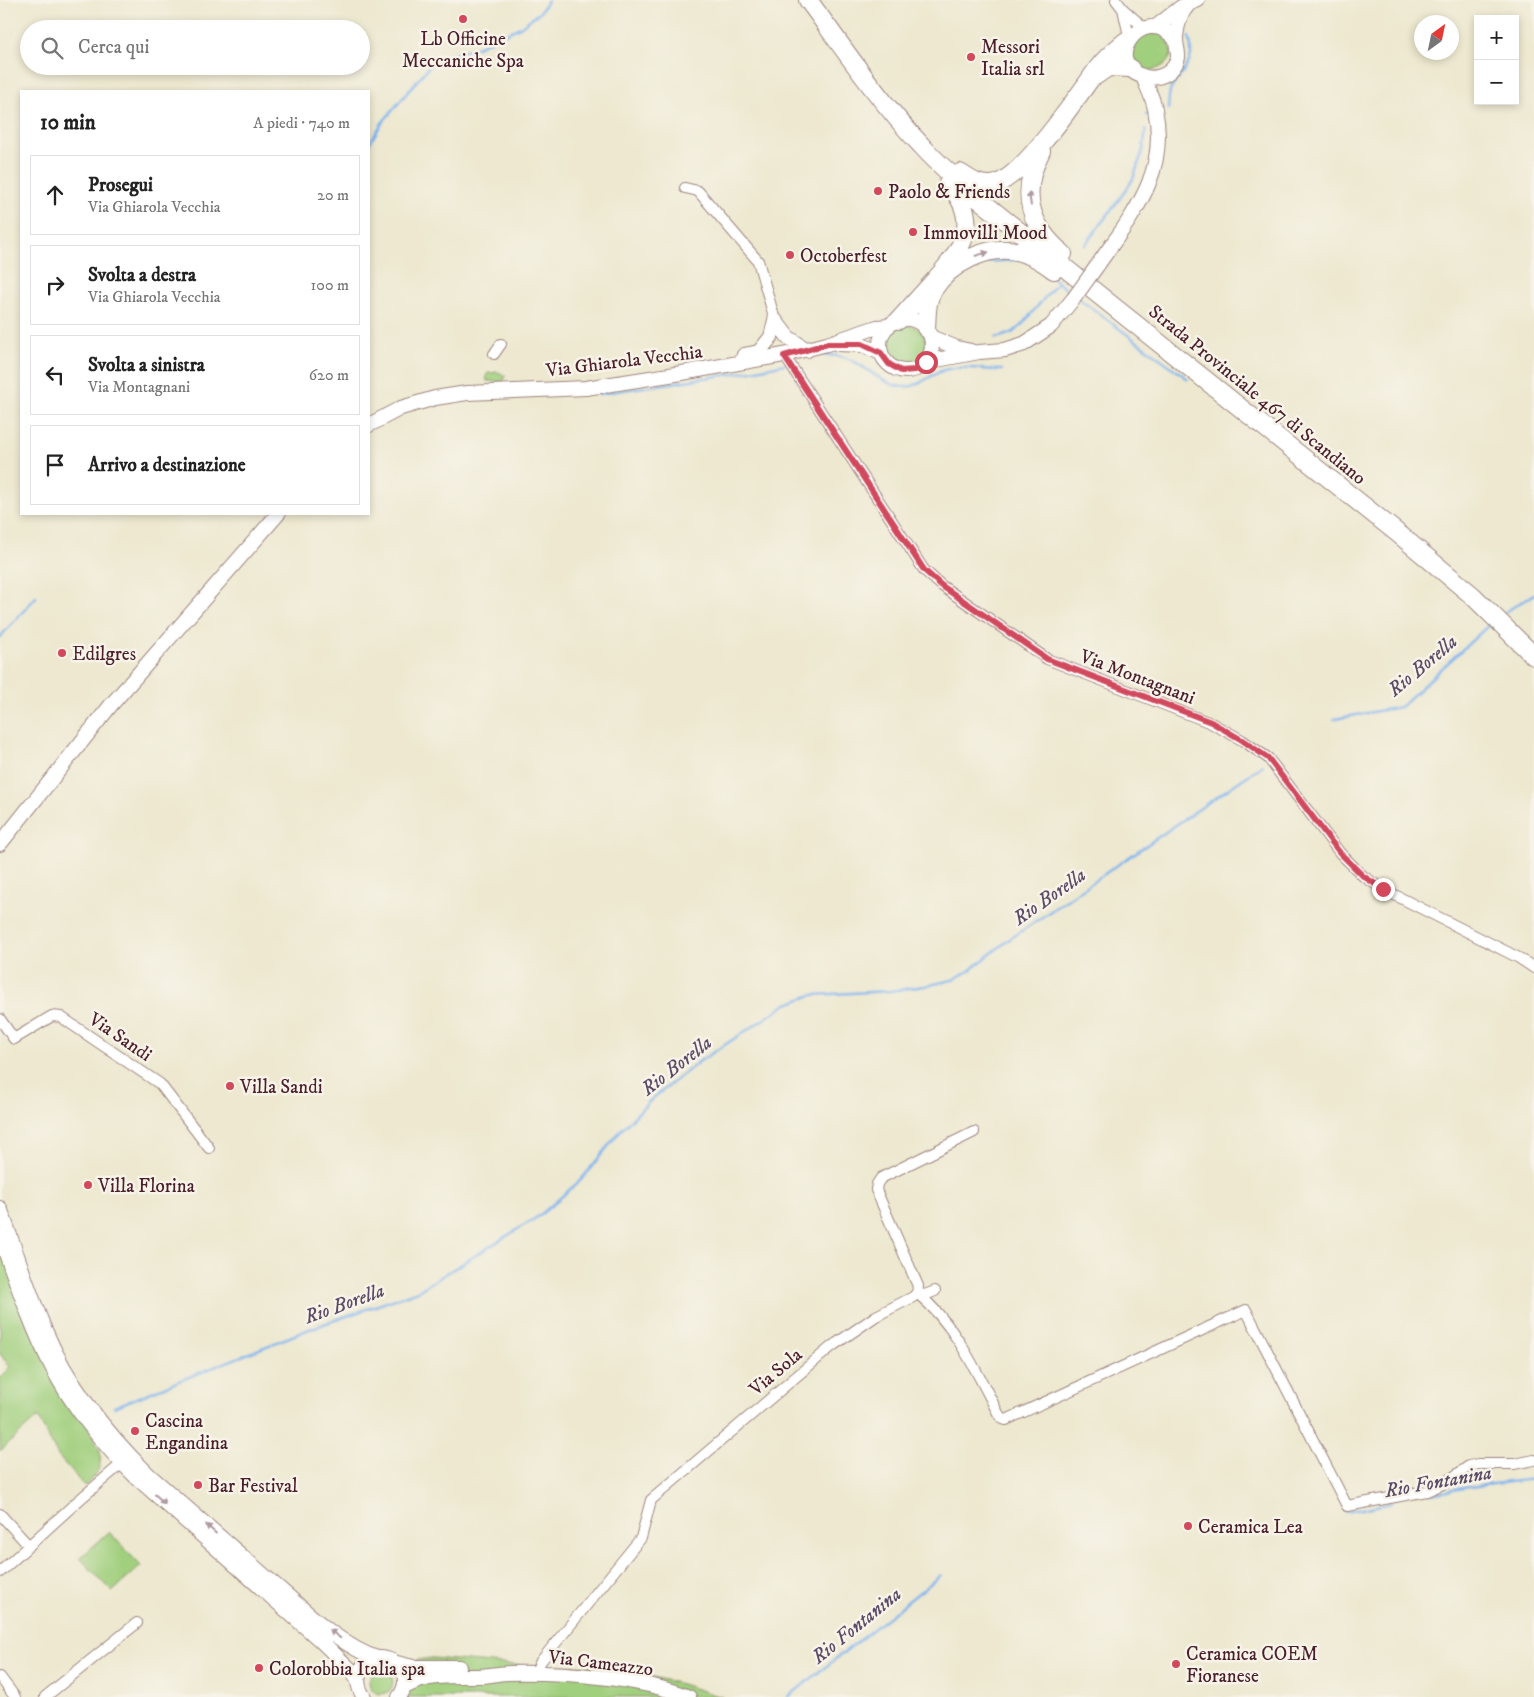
<!DOCTYPE html>
<html lang="it">
<head>
<meta charset="utf-8">
<style>
  body { margin:0; font-family:"IM FELL DW Pica",serif; background:#f2f2f2; color:#222 }
  .controls { position:absolute; right:15px; top:15px; display:grid; overflow:hidden; border-radius:0px; box-shadow:0 2px 8px #0003 }
  .controls button { width:45px; height:45px; display:grid; place-items:center; padding:0; border:0; border-bottom:1px solid #e0e0e0; background:#fff; color:#222; font:25px sans-serif }
  .compass { position:absolute; left:1414px; top:15px; width:45px; height:45px; border-radius:50%; background:#fff; box-shadow:0 2px 8px #0003; rotate:33deg }
  .stop { position:absolute; width:15px; height:15px; margin:-11px; border:4px solid #d1495b; border-radius:50%; background:#fff }
  .stop.end { background:#d1495b; border-color:#fff; box-shadow:0 1px 5px #0008 }
  .list { margin:0; padding:0; list-style:none }
  h2 { display:flex; justify-content:space-between; align-items:center; height:65px; margin:0; padding:0 20px; font-size:21px }
  h2 small { font-size:16px; font-weight:400; color:#767676 }
  .list li { display:grid; grid-template-columns:32px 1fr auto; gap:15px; align-items:center; box-sizing:border-box; height:80px; margin:0 10px 10px; padding:0 10px; border:1px solid #e0e0e0; border-radius:0px }
  .list b { display:block; font-size:19px; white-space:nowrap }
  .list p { margin:0; font-size:16px; white-space:nowrap; color:#767676 }
  .list em { font-size:16px; font-style:normal; color:#767676 }
  .icon { flex:none; width:28px; height:28px; fill:none; stroke:currentColor; stroke-width:2; stroke-linecap:round; stroke-linejoin:round }
  .map { position:relative; flex:none; width:1534px; height:1697px; overflow:hidden }
  .search { position:absolute; background:#fff; box-shadow:0 2px 8px #0003; left:20px; top:20px; width:350px; height:55px; display:flex; align-items:center; gap:12px; box-sizing:border-box; padding:0 18px; border-radius:28px; color:#767676; font-size:19px }
  .panel { position:absolute; background:#fff; box-shadow:0 2px 8px #0003; left:20px; top:90px; width:350px; height:425px; border-radius:0px }
  .map>svg:first-child { display:block }
  .green { fill:#a0cf7d; stroke:#757754 }
  .lines { fill:none; stroke-linecap:round; stroke-linejoin:round }
  .stream { stroke:#81b5ef; stroke-width:2.5 }
  .street-casing { stroke:#9c847d; stroke-width:12 }
  .secondary-casing { stroke:#9c847d; stroke-width:16 }
  .highway-casing { stroke:#9c847d; stroke-width:20 }
  .street { stroke:#fff; stroke-width:10 }
  .secondary { stroke:#fff; stroke-width:14 }
  .highway { stroke:#fff; stroke-width:18 }
  .secondary-bridge-casing { stroke:#9c847d; stroke-width:16; stroke-linecap:butt }
  .secondary-bridge { stroke:#fff; stroke-width:14 }
  .oneway { fill:#ae9aa0 }
  .route { stroke:#d1495b; stroke-width:6 }
  .poi-dot { fill:#d1495b; stroke:#f7f3e8; stroke-width:2 }
  .labels { text-anchor:middle; stroke-width:5; stroke-linejoin:round; paint-order:stroke }
  .poi-label { font-size:19px; fill:#4a1f2b; stroke:#f7f3e8; text-anchor:start }
  .street-label { font-size:19px; fill:#4a1f2b; stroke:#f7f3e8 }
  .water-label { font-size:20px; font-style:italic; fill:#5a4c66; stroke:#f7f3e8 }
</style>
</head>
<body>
<div class="map">
<svg width="1534" height="1697" viewBox="0 0 1534 1697">
  <rect width="100%" height="100%" fill="#f7f3e8"/>
  <filter id="ink" filterUnits="userSpaceOnUse"><feTurbulence type="fractalNoise" baseFrequency=".02" numOctaves="2"/><feDisplacementMap in="SourceGraphic" scale="10" xChannelSelector="R" yChannelSelector="G"/><feConvolveMatrix kernelMatrix="1 2 1 2 8 2 1 2 1" color-interpolation-filters="sRGB"/></filter>
  <filter id="wash" filterUnits="userSpaceOnUse"><feTurbulence type="fractalNoise" baseFrequency=".0096" numOctaves="4" result="noise"/><feDisplacementMap in="SourceGraphic" scale="20" xChannelSelector="R" yChannelSelector="G"/><feGaussianBlur stdDeviation="1.12" result="paint"/><feColorMatrix in="noise" values="0 0 0 0 0 0 0 0 0 0 0 0 0 0 0 0 0 1.4 0 .05"/><feComposite in="paint" operator="in"/></filter>
  <g filter="url(#wash)">
    <rect width="100%" height="100%" fill="#ede8cf"/>
    <path class="green" d="M1142 32 1162 34C1165 37 1168 40 1169 43 1181 66 1141 82 1133 58 1131 53 1132 47 1133 42Z
      M886 345a20 20 0 1 1 40 0a20 20 0 1 1-40 0Z
      M498 372 506 376 503 382 487 381 486 376 488 373Z
      M0 1250 100 1451C102 1469 97 1474 85 1486L58 1456 38 1417 0 1451V1377L10 1367 0 1354Z
      M109 1532 141 1566 112 1592 80 1558Z
      M432 1658 527 1666H600L625 1670 681 1684 722 1697H408L417 1660Z
      M369 1682a12 12 0 1 1 24 0a12 12 0 1 1-24 0Z"/>
    <g class="lines">
      <path class="stream" d="M1168 109C1169 103 1168 95 1171 89 1182 70 1197 63 1189 37
        M1146 115 1148 114
        M369 144 382 123 426 70 438 59 477 47 520 27 540 12 548 0
        M1085 245 1126 190 1133 179 1143 150 1146 129
        M986 262 1015 260
        M1051 277 1072 294
        M1079 299 1188 379
        M996 338 1012 333 1020 327 1058 282
        M821 355C831 355 841 355 851 360 868 368 885 387 906 387 922 386 932 372 948 369 966 365 984 371 1002 370
        M598 394 752 371 785 364
        M1502 614 1534 594
        M0 637 36 597
        M1334 719 1400 707 1491 623
        M114 1407 307 1330 418 1291 539 1216 581 1180 621 1130 652 1099 700 1061 787 1004 812 995 890 991 925 986 952 980 969 971 1007 941 1263 765
        M1431 1494 1469 1487 1534 1479
        M1346 1512 1391 1503
        M788 1697 941 1575"/>
    </g>
  </g>
  <g filter="url(#ink)">
    <g class="lines">
      <g class="street-casing">
        <path id="street" d="M1116 0 1123 9 1142 26
          M1123 9 1129 36
          M685 188 698 191 758 261 775 320
          M494 354 501 344
          M784 355 924 570 942 586 1047 659 1211 723 1242 740 1268 758 1340 853 1363 876 1383 889 1519 958 1534 968
          M0 1019 14 1039 52 1016 61 1017 160 1084 209 1148
          M935 1291 925 1295 917 1293C956 1325 976 1371 999 1415L1003 1419 1006 1420 1246 1310 1347 1506 1427 1491 1445 1483 1469 1466 1478 1464H1515L1534 1460
          M0 1514 29 1546
          M0 1572 79 1500 126 1460
          M538 1674V1667L541 1661 641 1538 651 1500 831 1347 876 1316 913 1297 917 1293 918 1286 876 1190 877 1184 881 1178 974 1132
          M0 1677 15 1697
          M45 1697 137 1623"/>
      </g>
      <g class="secondary-casing">
        <path id="secondary" d="M1158 25 1181 7 1198 0
          M1175 39C1142 0 1098 67 1146 77 1155 79 1165 76 1171 70 1184 56 1175 50 1176 37 1177 26 1181 13 1188 5
          M1097 266C1132 215 1169 175 1155 109 1153 98 1147 87 1143 77
          M880 345a26 26 0 1 1 52 0a26 26 0 1 1-52 0Z
          M775 320 788 337 807 350
          M931 337 957 348 971 351
          M838 344 862 345 881 353
          M744 355 759 352 771 337 775 320
          M926 362 979 352 1005 350 1024 344 1051 326 1074 298
          M369 425 401 408 435 398 467 393 586 388 682 373 784 355 827 344 877 327 889 326
          M0 844 111 705 278 514
          M0 1208C15 1248 28 1290 45 1330 68 1385 106 1433 149 1475 193 1513 237 1552 281 1590 308 1613 344 1648 377 1658
          M0 1237C16 1280 30 1324 51 1365 71 1405 104 1446 136 1477L321 1641 352 1671 358 1681
          M397 1663 413 1667H459
          M405 1687C428 1674 453 1676 479 1676 489 1676 499 1673 509 1673 563 1672 638 1677 689 1697
          M364 1697C359 1690 357 1683 359 1675 369 1640 423 1665 399 1697"/>
      </g>
      <g class="highway-casing">
        <path id="highway" d="M808 0C844 49 879 101 921 145 936 162 954 177 971 193L1400 535 1473 596 1534 656
          M1095 76 1108 67 1130 68
          M1041 151C1020 191 1028 225 1063 254
          M960 173C969 179 978 186 991 185 1020 183 1080 93 1098 68 1106 57 1116 49 1126 41
          M899 320C911 307 923 293 935 280 964 247 982 221 948 183
          M926 328C927 315 926 301 933 290 949 264 989 243 1020 252 1032 255 1045 263 1054 270"/>
      </g>
      <use href="#street" class="street"/>
      <use href="#secondary" class="secondary"/>
      <use href="#highway" class="highway"/>
      <g class="secondary-bridge-casing">
        <path id="secondary-bridge" d="M1074 298 1097 266"/>
      </g>
      <use href="#secondary-bridge" class="secondary-bridge"/>
    </g>
    <defs><path id="oneway-solid" d="M-6-.8H1V-3.2L6.5 0L1 3.2V.8H-6Z" transform="scale(1.25)"/></defs>
    <g class="oneway">
      <use href="#oneway-solid" transform="translate(1030 199) rotate(-98)"/>
      <use href="#oneway-solid" transform="translate(982 254) rotate(-16)"/>
      <use href="#oneway-solid" transform="translate(160 1499) rotate(42)"/>
      <use href="#oneway-solid" transform="translate(211 1529) rotate(-138)"/>
      <use href="#oneway-solid" transform="translate(335 1634) rotate(-142)"/>
    </g>
  </g>
  <g class="lines" filter="url(#ink)">
    <path class="route" d="M926 362 915 370 901 371 889 364 881 353 862 344H827L784 356 924 570 942 586 1047 659 1211 722 1242 740 1268 758 1340 853 1363 876 1383 889"/>
  </g>
  <g class="poi-dot">
    <circle cx="463" cy="19" r="5"/>
    <circle cx="971" cy="57" r="5"/>
    <circle cx="878" cy="191" r="5"/>
    <circle cx="913" cy="232" r="5"/>
    <circle cx="790" cy="255" r="5"/>
    <circle cx="62" cy="653" r="5"/>
    <circle cx="230" cy="1086" r="5"/>
    <circle cx="88" cy="1185" r="5"/>
    <circle cx="135" cy="1431" r="5"/>
    <circle cx="198" cy="1485" r="5"/>
    <circle cx="1188" cy="1526" r="5"/>
    <circle cx="1176" cy="1664" r="5"/>
    <circle cx="259" cy="1668" r="5"/>
  </g>
  <g class="labels">
    <g class="poi-label">
      <text x="463" y="45" text-anchor="middle">Lb Officine<tspan x="463" dy="22">Meccaniche Spa</tspan></text>
      <text x="981" y="53">Messori<tspan x="981" dy="22">Italia srl</tspan></text>
      <text x="888" y="198">Paolo &amp; Friends</text>
      <text x="923" y="239">Immovilli Mood</text>
      <text x="800" y="262">Octoberfest</text>
      <text x="72" y="660">Edilgres</text>
      <text x="240" y="1093">Villa Sandi</text>
      <text x="98" y="1192">Villa Florina</text>
      <text x="145" y="1427">Cascina<tspan x="145" dy="22">Engandina</tspan></text>
      <text x="208" y="1492">Bar Festival</text>
      <text x="1198" y="1533">Ceramica Lea</text>
      <text x="1186" y="1660">Ceramica COEM<tspan x="1186" dy="22">Fioranese</tspan></text>
      <text x="269" y="1675">Colorobbia Italia spa</text>
    </g>
    <g class="street-label">
      <text transform="translate(624 360) rotate(-7)" y="7">Via Ghiarola Vecchia</text>
      <text transform="translate(1258 394) rotate(39)" y="7">Strada Provinciale 467 di Scandiano</text>
      <text transform="translate(1138 676) rotate(21)" y="7">Via Montagnani</text>
      <text transform="translate(121 1036) rotate(34)" y="7">Via Sandi</text>
      <text transform="translate(775 1371) rotate(-40)" y="7">Via Sola</text>
      <text transform="translate(601 1662) rotate(7)" y="7">Via Cameazzo</text>
    </g>
    <g class="water-label">
      <text transform="translate(1422 665) rotate(-40)" y="7">Rio Borella</text>
      <text transform="translate(1049 896) rotate(-35)" y="7">Rio Borella</text>
      <text transform="translate(676 1065) rotate(-38)" y="7">Rio Borella</text>
      <text transform="translate(344 1303) rotate(-20)" y="7">Rio Borella</text>
      <text transform="translate(1438 1481) rotate(-10)" y="7">Rio Fontanina</text>
      <text transform="translate(856 1625) rotate(-39)" y="7">Rio Fontanina</text>
    </g>
  </g>
</svg>
<div class="controls">
<button>+</button>
<button>−</button>
</div>
<svg class="compass" viewBox="-18 -18 36 36"><path d="M0-13l5 13h-10z" fill="#e53935"/><path d="M0 13l5-13h-10z" fill="#767676"/></svg>
<div class="stop" style="left:926px;top:362px"></div>
<div class="stop end" style="left:1383px;top:889px"></div>
<div class="search"><svg class="icon" aria-label="search" viewBox="0 0 24 24"><circle cx="10" cy="10" r="6"/><path d="M15 15l6 6"/></svg>Cerca qui</div>
<section class="panel">
<h2>10 min<small>A piedi · 740 m</small></h2>
<ul class="list">
<li><svg class="icon" aria-label="ahead" viewBox="0 0 24 24"><path d="M12 20V5M6 11l6-6 6 6"/></svg><div><b>Prosegui</b><p>Via Ghiarola Vecchia</p></div><em>20 m</em></li>
<li><svg class="icon" aria-label="right" viewBox="0 0 24 24"><path d="M7 20v-9h11M14 6l5 5-5 5"/></svg><div><b>Svolta a destra</b><p>Via Ghiarola Vecchia</p></div><em>100 m</em></li>
<li><svg class="icon" aria-label="left" viewBox="0 0 24 24"><path d="M17 20v-9H6M10 6l-5 5 5 5"/></svg><div><b>Svolta a sinistra</b><p>Via Montagnani</p></div><em>620 m</em></li>
<li><svg class="icon" aria-label="arrive" viewBox="0 0 24 24"><path d="M6 21V4h12l-3 4 3 4H6"/></svg><div><b>Arrivo a destinazione</b></div></li>
</ul>
</section>
</div>
</body>
</html>
